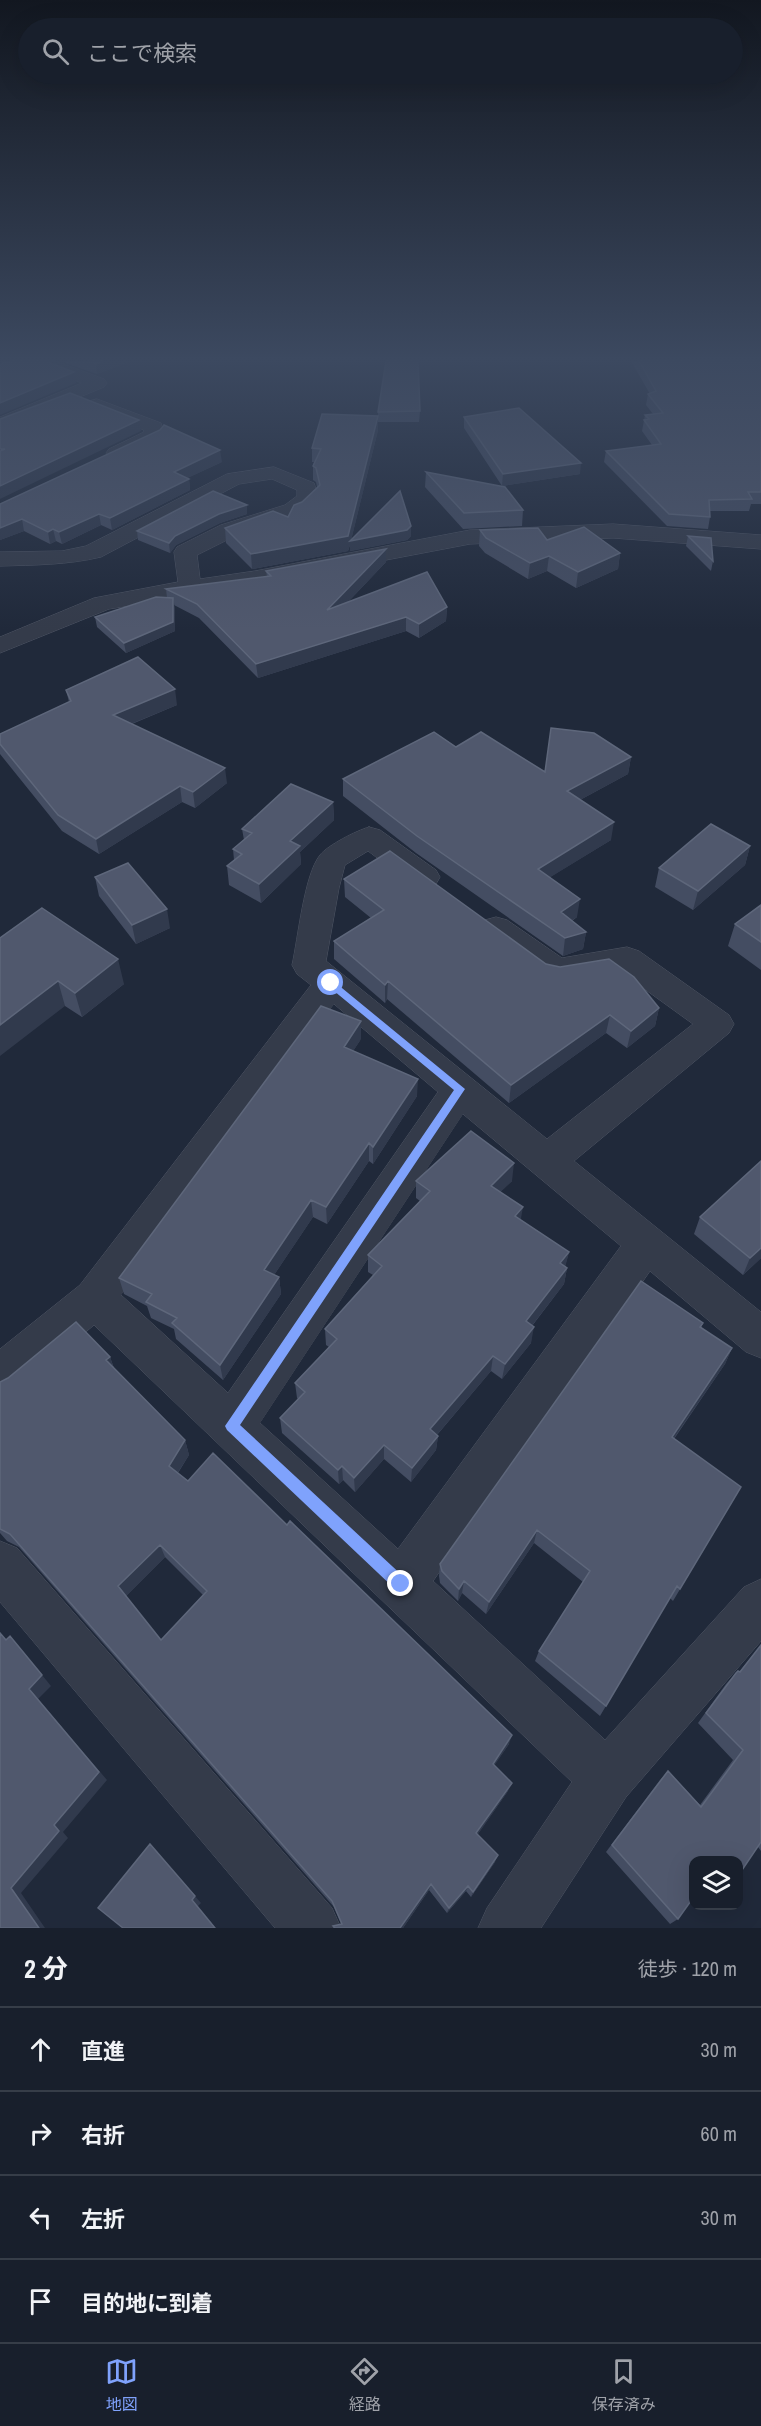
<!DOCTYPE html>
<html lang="ja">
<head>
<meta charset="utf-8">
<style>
  body { margin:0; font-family:"Archivo Narrow","Noto Sans JP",sans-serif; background:#212734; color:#f1f3f6 }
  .controls { position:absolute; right:18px; bottom:18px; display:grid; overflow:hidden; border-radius:12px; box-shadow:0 6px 24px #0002 }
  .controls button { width:54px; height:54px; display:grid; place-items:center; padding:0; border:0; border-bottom:2px solid #363d48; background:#181f2c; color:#f1f3f6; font:30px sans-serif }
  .stop { position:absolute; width:18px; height:18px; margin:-14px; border:4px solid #7fa2fc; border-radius:50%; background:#fff }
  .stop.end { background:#7fa2fc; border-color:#fff; box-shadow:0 2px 6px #0008 }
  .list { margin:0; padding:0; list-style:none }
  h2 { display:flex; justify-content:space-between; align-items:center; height:78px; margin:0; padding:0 24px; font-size:26px }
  h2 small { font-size:20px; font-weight:400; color:#9fa2a9 }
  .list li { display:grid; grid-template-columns:39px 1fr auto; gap:18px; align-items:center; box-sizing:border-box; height:84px; padding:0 24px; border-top:2px solid #363d48 }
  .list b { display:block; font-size:22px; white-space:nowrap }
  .list em { font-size:20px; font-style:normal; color:#9fa2a9 }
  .icon { flex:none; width:33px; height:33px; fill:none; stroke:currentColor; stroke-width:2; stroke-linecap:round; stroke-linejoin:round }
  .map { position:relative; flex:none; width:761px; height:1928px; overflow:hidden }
  .search { position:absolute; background:#181f2c; box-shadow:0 6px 24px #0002; left:18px; right:18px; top:18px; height:66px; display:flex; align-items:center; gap:15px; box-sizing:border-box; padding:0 21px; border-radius:33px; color:#9fa2a9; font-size:22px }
  .sheet { height:414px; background:#181f2c }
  nav { display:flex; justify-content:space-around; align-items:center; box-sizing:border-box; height:84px; border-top:2px solid #363d48; background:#181f2c; font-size:16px; color:#9fa2a9 }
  nav a { display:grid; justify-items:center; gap:3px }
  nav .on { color:#7fa2fc }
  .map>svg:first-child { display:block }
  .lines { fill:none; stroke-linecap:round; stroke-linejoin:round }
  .minor-casing { stroke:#4f5665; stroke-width:1 }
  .minor { fill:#343b4a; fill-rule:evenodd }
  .wall { fill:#444d62; fill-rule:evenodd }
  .shaded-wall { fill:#313a4d }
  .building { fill:#50586d; stroke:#5e677b; stroke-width:1.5; fill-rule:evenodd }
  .route { fill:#7fa2fc }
</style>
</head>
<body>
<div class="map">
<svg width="761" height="1928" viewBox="0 0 761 1928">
  <rect width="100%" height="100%" fill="#20293a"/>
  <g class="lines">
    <g class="minor-casing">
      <path id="minor" d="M31 361H55L104 379 107 383 104 387 0 430V417L82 383 34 365Z
        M97 399 161 423 164 435 161 439 123 457H109L106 453 109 449 144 432V430L90 409 88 405 90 401Z
        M274 467 314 483 319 498 301 515 237 535 197 555 200 579 255 571 470 530 613 524 761 535V549L613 538 470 544 255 585 109 609 0 653V637L94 598 178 582 174 552 177 547 221 525 285 505 297 496V490L272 479 239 484 101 557C67 565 35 565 0 566V552L62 551 86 546 227 474Z
        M369 827 380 830 436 870 440 877 436 884C411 891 388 865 368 851L345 865 339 888 326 961 547 1139 693 1024 621 972 557 983 545 980 485 936 480 928 485 920 496 917 507 920 562 958 627 947 639 951 729 1015 734 1024 729 1033 574 1161 761 1312V1358L746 1352 650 1271 433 1581 605 1740 744 1587 761 1579V1641L626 1797 541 1928H478L487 1908 572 1782 94 1325 15 1391 0 1397V1349L80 1285 311 985 297 974 292 965C298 939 304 875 320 855 328 845 356 831 369 827ZM334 1004 438 1092 228 1393 121 1295ZM463 1114 621 1246 398 1549 260 1423Z
        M0 1541 17 1548 332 1908 341 1928H275L0 1602Z"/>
    </g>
    <use href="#minor" class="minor"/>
  </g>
  <path class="wall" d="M60 361H131L97 374Z
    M631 361H761V504H751L749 511H710V517L708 529 667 526 604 462 606 451 652 445 642 431 645 415 653 414 646 405 648 394H650Z
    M420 411 419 422H378V430L351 540 411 536 407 540 350 551V545L348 551 252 569 226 543 225 528 288 517 317 487 316 482 313 480V466L314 462H312V448L378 416V412Z
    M464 417 580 474 502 486 464 428Z
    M222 462 187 478 189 479 190 490 112 530 101 525 62 544 56 541 50 544 24 531 0 540V504Z
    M426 472 523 510 522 526 463 529 425 487Z
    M247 505V514L220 523 176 545 170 553 138 540 137 531Z
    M480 530 547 540 620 553 618 569 576 588 547 571 528 579 485 553 479 546Z
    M688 536 713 561 711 571 686 546Z
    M386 562 348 602 447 607 446 621 419 638 406 631 258 678 199 618 174 605 175 631 126 653 97 627 95 617 167 598 166 589 267 577 266 571Z
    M66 690 177 705 132 724 227 783 195 808 182 802 99 854 62 831 0 754V734L69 702Z
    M456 747 545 772 631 757 628 774 580 800 611 840 550 877 577 917 572 921 586 932 583 949 563 956 416 853 343 796V779Z
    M333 802 334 820 300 852 301 864 261 903 229 885 227 866 234 860 233 849 244 840 242 829Z
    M750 846 745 865 693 910 655 887 659 868Z
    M95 877 170 928 136 944 99 896Z
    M344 879 546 964 659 1008 655 1026 627 1048 606 1033 509 1103 387 999 385 1003 334 959V941L371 918 345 897Z
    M761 905V970L728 946 735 924Z
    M0 938 124 984 82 1017 65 1006Z
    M361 1039 353 1051 417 1096 373 1164 369 1161 327 1224 313 1217 274 1275 279 1277 281 1294 223 1380 176 1339 174 1329 151 1318 147 1306 124 1294 119 1278Z
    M416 1181H512L500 1192 521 1220 569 1252 565 1266 567 1268 564 1284 532 1326 531 1343 502 1379 491 1371 437 1435 438 1436 436 1450 411 1482 384 1459 355 1492 343 1480 339 1484 282 1433 280 1418 298 1399 297 1398 295 1383 329 1347 326 1345 325 1329 373 1275 368 1272V1255L420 1201 416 1198Z
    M700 1217 761 1258 743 1275 694 1234Z
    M703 1323 701 1328 732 1348 725 1364 674 1439 741 1487 673 1601 670 1598 600 1716 535 1661 539 1651 583 1582 534 1543 486 1614 462 1593 458 1601 440 1583 439 1576 440 1564Z
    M110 1357 114 1368 185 1440 189 1455 178 1473 509 1744 494 1765 508 1791 477 1835 495 1862 471 1897 466 1891 447 1913 429 1890 403 1928H333V1926L341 1924 334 1907 19 1547 7 1541 0 1533V1382ZM165 1557 203 1595 161 1640 126 1596Z
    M761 1645V1851L758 1847 693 1860 678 1919 670 1924 606 1852 660 1780 668 1771 700 1805 733 1760 698 1723 726 1684 738 1671 739 1672Z"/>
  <path class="shaded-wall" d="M103 361H131L97 374 96 364Z
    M74 372 76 383 0 415V403Z
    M378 416V430L351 541 411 526V536L407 540 350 551V545L348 551 252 569 251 554 348 536Z
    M139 420 141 431 0 499V486Z
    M220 450 222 462 175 484 174 472Z
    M581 463 580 474 502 486 503 474Z
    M189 479 190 490 112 530 110 518Z
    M247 505V514L220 523 176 545 170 553 169 543 175 536 219 514Z
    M99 514 101 525 62 544 59 532Z
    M22 519 24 531 0 540V528Z
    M53 529 56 541 50 544 48 532Z
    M386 549V562L327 624V610Z
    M620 553 618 569 576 588 578 572Z
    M549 556 547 571 528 579 530 563Z
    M173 598 175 608V631L126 653 124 643Z
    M447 607 446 621 419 638V624Z
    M406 617V631L258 678 256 664Z
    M175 689 177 705 116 730 113 715Z
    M631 757 628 774 565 808 567 791Z
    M225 768 227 783 195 808 193 792Z
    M180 786 182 802 99 854 96 839Z
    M333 802 334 820 300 852 301 864 261 903 259 884 290 841Z
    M614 822 611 840 536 886 538 869Z
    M750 846 745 865 693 910 698 891Z
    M580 899 577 917 558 929 561 912Z
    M167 909 170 928 136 944 132 925Z
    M586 932 583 949 563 956 565 938Z
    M118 959 124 984 82 1017 75 993Z
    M58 981 65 1006 0 1056V1025Z
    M388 981 387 999 385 1003V985Z
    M659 1008 655 1026 627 1048 631 1031Z
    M610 1015 606 1033 509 1103 511 1085Z
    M361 1021V1039L344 1065V1047Z
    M418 1079 417 1096 373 1164V1147Z
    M369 1143V1161L327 1224 326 1207Z
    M514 1163 512 1181 489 1203 491 1186Z
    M311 1200 313 1217 266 1287 264 1270Z
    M523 1207 520 1224 515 1216Z
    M761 1248V1258L743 1275 750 1258Z
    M569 1252 565 1268 560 1263Z
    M567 1268 564 1284 523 1337 526 1321Z
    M279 1277 281 1294 223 1380 220 1365Z
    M534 1327 531 1343 502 1379 505 1364Z
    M732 1348 725 1364 665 1451 672 1437Z
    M493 1356 491 1371 429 1444 430 1429Z
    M110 1357 115 1372 106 1360Z
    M438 1436 436 1450 411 1482 412 1468Z
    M185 1440 189 1455 173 1480 169 1466Z
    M384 1445V1459L355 1492 354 1478Z
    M342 1466 343 1480 339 1484 338 1470Z
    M537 1530 534 1543 486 1614 489 1602Z
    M160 1545 165 1557 124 1598 118 1586Z
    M464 1581 462 1593 458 1601 459 1589Z
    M42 1675 51 1686 38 1699 107 1780 63 1832 68 1838 21 1893 45 1928H39L11 1888 54 1825 29 1689Z
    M512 1735 509 1744 490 1772 493 1764Z
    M512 1783 508 1791 474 1840 476 1833Z
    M150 1844 201 1903 198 1906 216 1928 192 1900Z
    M498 1855 495 1862 471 1897 473 1892Z
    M431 1884 429 1890 403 1928H400Z
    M468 1886 466 1891 447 1913 449 1908Z"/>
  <path class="building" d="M12 361H45L74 372 0 403V364Z
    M87 361H103L96 364Z
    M386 361H418L420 411 378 412Z
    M639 361H761V492H748L752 499 709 500 710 517 669 514 606 451 661 444 644 420 649 419 645 415 663 413 648 394 656 391Z
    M70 393 139 420 0 486V451L5 449H0V419Z
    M519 408 581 463 503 474 464 417Z
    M322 414 378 416 348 536 251 554 225 528 273 511 288 517 294 505 302 502 320 485 316 468 313 466 321 449 312 448Z
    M164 425 220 450 174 472 189 479 110 518 99 514 59 532 53 529 48 532 22 519 0 528V504L160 430Z
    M426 472 505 487 523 510 464 513Z
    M213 491 247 505 219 514 175 536 169 543 137 531Z
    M400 491 411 526 407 530 350 541Z
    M584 527 620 553 578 572 549 556 530 563 486 538 480 530 538 528 547 540Z
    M688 536 711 538 713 561Z
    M386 549 327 610 427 572 447 607 419 624 406 617 256 664 197 604 166 589 271 576 266 571Z
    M156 597 173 598V622L124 643 95 617Z
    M138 657 175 689 113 715 225 768 193 792 180 786 96 839 58 815 0 744V734L71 701 66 690Z
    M551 728 594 733 631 757 567 791 614 822 538 869 580 899 561 912 586 932 565 938 417 836 343 779 434 732 456 747 481 732 545 772Z
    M291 784 333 802 290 841 300 846 259 884 227 866 242 854 233 849 252 833 242 829Z
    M711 824 750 846 698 891 659 868Z
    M390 851 546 964 560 967 609 959 634 977 659 1008 631 1031 610 1015 511 1085 388 981 385 985 334 941 384 910 344 879Z
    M128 863 167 909 132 925 95 877Z
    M761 905V942L735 924Z
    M42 908 118 959 75 993 58 981 0 1025V938Z
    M321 1006 361 1021 344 1047 418 1079 373 1147 369 1143 326 1207 311 1200 264 1270 279 1277 220 1365 172 1323 177 1318 146 1302 152 1294 119 1278Z
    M471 1131 514 1163 491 1186 523 1207 515 1216 569 1252 560 1263 567 1268 526 1321 534 1327 505 1364 493 1356 430 1429 438 1436 412 1468 384 1445 354 1478 342 1466 338 1470 280 1418 305 1392 295 1383 337 1339 325 1329 382 1266 368 1255 430 1191 416 1181Z
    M761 1161V1248L750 1258 700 1217Z
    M641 1281 703 1323 700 1327 732 1348 672 1437 741 1487 680 1589 677 1586 606 1706 539 1651 590 1571 537 1530 489 1602 464 1581 459 1589 442 1571 440 1564Z
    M76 1322 110 1357 106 1360 185 1440 169 1466 188 1481 213 1453 287 1525 290 1521 512 1735 493 1764 512 1783 476 1833 498 1855 473 1892 468 1886 449 1908 431 1884 400 1928H335L333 1926 342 1924 332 1901 10 1534 0 1529V1382L8 1378ZM160 1545 207 1591 161 1640 118 1586Z
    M0 1633 6 1640 10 1636 42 1675 29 1689 99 1772 54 1825 59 1831 11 1888 39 1928H0Z
    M761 1645V1842L738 1876V1860H693V1898L678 1919 612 1845 668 1771 701 1807 743 1750 706 1713 736 1673 738 1671 740 1672Z
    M150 1844 195 1896 192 1900 215 1928H123L98 1908Z"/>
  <linearGradient id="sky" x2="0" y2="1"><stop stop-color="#121720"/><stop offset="0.57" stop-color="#3c4960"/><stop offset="1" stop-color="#3c4960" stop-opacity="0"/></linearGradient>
  <rect width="761" height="630" fill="url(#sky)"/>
  <path class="route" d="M331 979 465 1089 240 1425 406 1579 408 1584 406 1590 401 1592 396 1590 227 1430 225 1426 454 1090 328 986V981Z"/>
</svg>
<div class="controls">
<button><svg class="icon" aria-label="layers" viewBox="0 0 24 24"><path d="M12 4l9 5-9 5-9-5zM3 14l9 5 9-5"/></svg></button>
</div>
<div class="stop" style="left:331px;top:983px"></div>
<div class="stop end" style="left:401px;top:1584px"></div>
<div class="search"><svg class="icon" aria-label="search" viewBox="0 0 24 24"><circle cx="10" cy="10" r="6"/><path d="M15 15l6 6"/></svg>ここで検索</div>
</div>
<section class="sheet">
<h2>2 分<small>徒歩 · 120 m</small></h2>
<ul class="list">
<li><svg class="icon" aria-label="ahead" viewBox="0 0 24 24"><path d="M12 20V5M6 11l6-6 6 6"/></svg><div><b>直進</b></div><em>30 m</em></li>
<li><svg class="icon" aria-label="right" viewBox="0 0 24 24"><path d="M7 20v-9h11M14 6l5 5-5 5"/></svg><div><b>右折</b></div><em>60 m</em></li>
<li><svg class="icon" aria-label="left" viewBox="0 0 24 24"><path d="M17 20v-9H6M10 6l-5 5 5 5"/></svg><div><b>左折</b></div><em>30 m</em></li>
<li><svg class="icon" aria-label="arrive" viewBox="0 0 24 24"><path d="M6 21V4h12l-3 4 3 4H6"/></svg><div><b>目的地に到着</b></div></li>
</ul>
</section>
<nav>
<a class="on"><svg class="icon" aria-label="map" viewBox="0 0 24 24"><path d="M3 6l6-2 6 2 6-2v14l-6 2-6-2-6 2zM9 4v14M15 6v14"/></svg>地図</a>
<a><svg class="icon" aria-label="directions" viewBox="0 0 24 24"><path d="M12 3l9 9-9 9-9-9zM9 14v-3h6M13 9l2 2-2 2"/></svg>経路</a>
<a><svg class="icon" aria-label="saved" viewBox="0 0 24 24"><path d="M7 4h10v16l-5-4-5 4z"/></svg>保存済み</a>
</nav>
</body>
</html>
